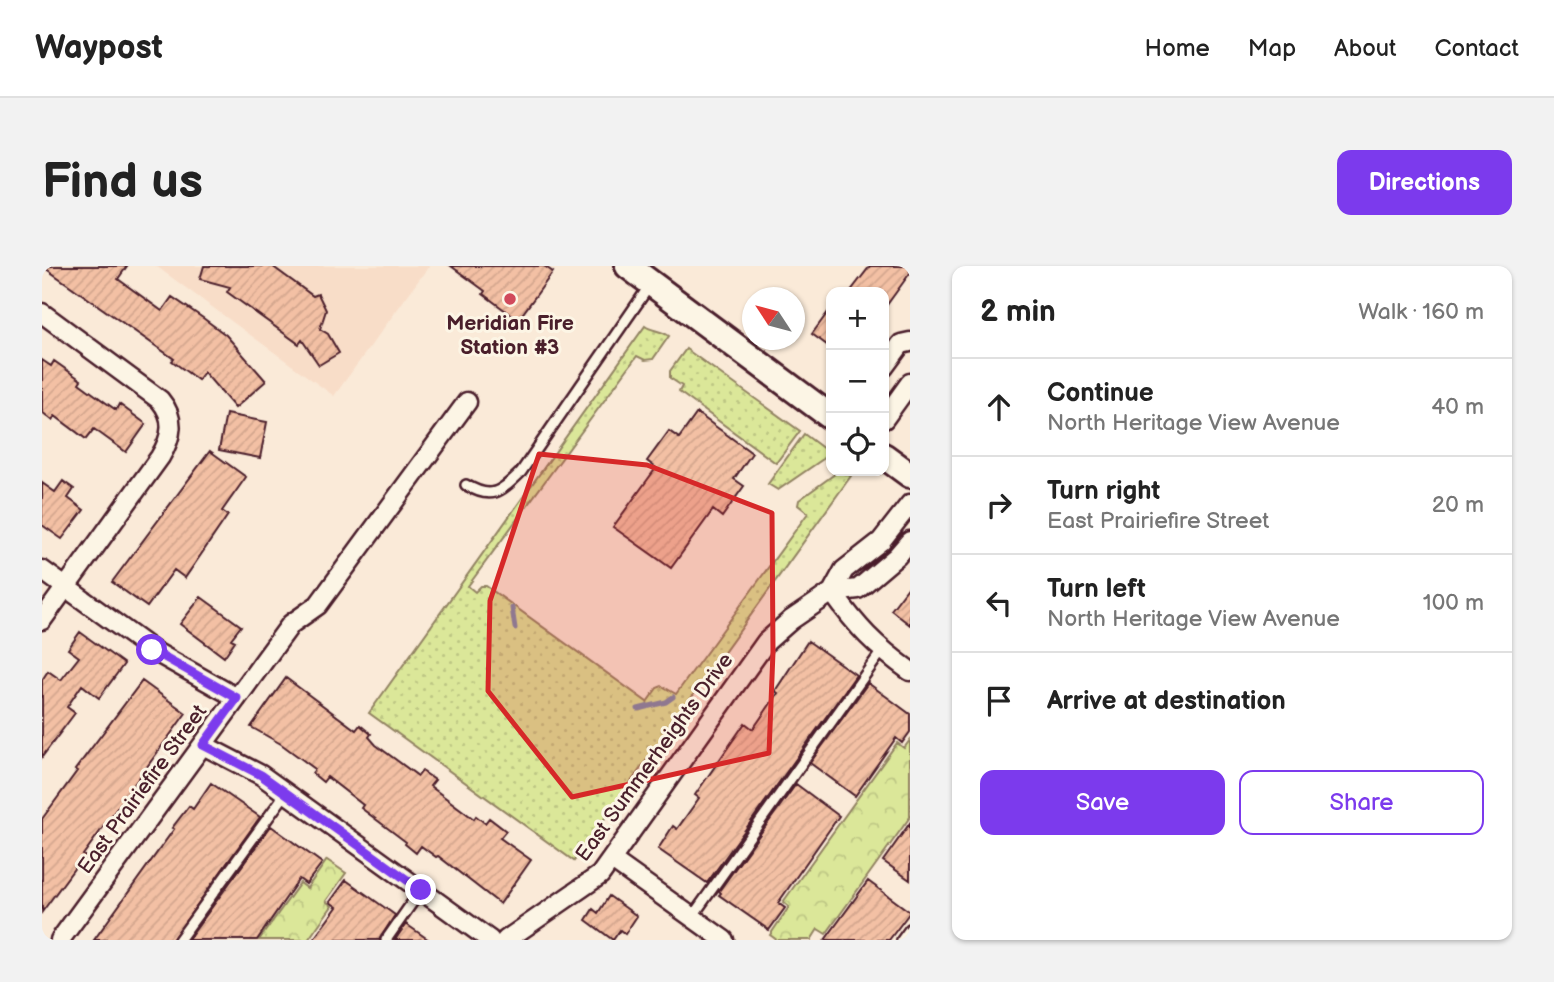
<!DOCTYPE html>
<html lang="en">
<head>
<meta charset="utf-8">
<style>
  body { margin:0; font-family:"Balsamiq Sans",sans-serif; background:#f2f2f2; color:#222 }
  .controls { position:absolute; right:21px; top:21px; display:grid; overflow:hidden; border-radius:14px; box-shadow:0 2px 5px #0004 }
  .controls button { width:63px; height:63px; display:grid; place-items:center; padding:0; border:0; border-bottom:2px solid #e0e0e0; background:#fff; color:#222; font:35px sans-serif }
  .compass { position:absolute; left:700px; top:21px; width:63px; height:63px; border-radius:50%; background:#fff; box-shadow:0 2px 5px #0004; rotate:306deg }
  .stop { position:absolute; width:21px; height:21px; margin:-16px; border:5px solid #7c3aed; border-radius:50%; background:#fff }
  .stop.end { background:#7c3aed; border-color:#fff; box-shadow:0 2px 7px #0008 }
  .list { margin:0; padding:0; list-style:none }
  h2 { display:flex; justify-content:space-between; align-items:center; height:91px; margin:0; padding:0 28px; font-size:30px }
  h2 small { font-size:23px; font-weight:400; color:#767676 }
  .list li { display:grid; grid-template-columns:46px 1fr auto; gap:21px; align-items:center; box-sizing:border-box; height:98px; padding:0 28px; border-top:2px solid #e0e0e0 }
  .list b { display:block; font-size:26px; white-space:nowrap }
  .list p { margin:0; font-size:23px; white-space:nowrap; color:#767676 }
  .list em { font-size:23px; font-style:normal; color:#767676 }
  .actions { display:flex; gap:14px; padding:21px 28px }
  .actions a { flex:1; padding:16px 0; border:2px solid #7c3aed; border-radius:14px; text-align:center; font-size:24px; color:#7c3aed }
  .actions .main { background:#7c3aed; color:#fff }
  .icon { flex:none; width:38px; height:38px; fill:none; stroke:currentColor; stroke-width:2; stroke-linecap:round; stroke-linejoin:round }
  .map { position:relative; flex:none; width:868px; height:674px; overflow:hidden; border-radius:14px }
  header { display:flex; align-items:center; gap:42px; box-sizing:border-box; height:98px; padding:0 35px; background:#fff; border-bottom:2px solid #e0e0e0 }
  header strong { font-size:33px }
  nav { display:flex; gap:38px; margin-inline-start:auto; font-size:24px }
  .intro { display:flex; align-items:center; justify-content:space-between; box-sizing:border-box; height:168px; padding:0 42px }
  h1 { margin:0; font-size:49px }
  .button { padding:18px 32px; border-radius:14px; background:#7c3aed; color:#fff; font-size:24px; font-weight:700 }
  main { display:flex; gap:42px; padding:0 42px }
  aside { flex:1; background:#fff; border-radius:14px; box-shadow:0 2px 5px #0004 }
  .map>svg:first-child { display:block }
  .built { fill:#f8ddc8 }
  .grass { fill:url(#grass-dots); stroke:#928362; stroke-width:2 }
  .park { fill:url(#park-crowns); stroke:#928362; stroke-width:2 }
  .lines { fill:none; stroke-linecap:round; stroke-linejoin:round }
  .stream { stroke:#7e8caa; stroke-width:5 }
  .building { fill:url(#building-hatch); stroke:#4a1f2b; stroke-width:2 }
  .service-casing { stroke:#4a1f2b; stroke-width:14 }
  .minor-casing { stroke:#4a1f2b; stroke-width:23 }
  .secondary-casing { stroke:#4a1f2b; stroke-width:30 }
  .service { stroke:#fcf5e5; stroke-width:9 }
  .minor { stroke:#fcf5e5; stroke-width:18 }
  .secondary { stroke:#fcf5e5; stroke-width:24 }
  .route { stroke:#7c3aed; stroke-width:9 }
  .marked { fill:#d62828; fill-opacity:0.2; stroke:#d62828; stroke-width:5; stroke-linejoin:round }
  .poi-dot { fill:#d1495b; stroke:#fcf5e5; stroke-width:2.5 }
  .labels { text-anchor:middle; stroke-width:6; stroke-linejoin:round; paint-order:stroke }
  .poi-label { font-size:21px; font-weight:bold; fill:#4a1f2b; stroke:#fcf5e5 }
  .street-label { font-size:21px; fill:#4a1f2b; stroke:#fcf5e5 }
</style>
</head>
<body>
<header>
<strong>Waypost</strong>
<nav><a>Home</a><a>Map</a><a>About</a><a>Contact</a></nav>
</header>
<div class="intro"><h1>Find us</h1><a class="button">Directions</a></div>
<main>
<div class="map">
<svg width="868" height="674" viewBox="0 0 868 674">
  <defs>
    <pattern id="grass-dots" width="8" height="8" patternUnits="userSpaceOnUse" patternTransform="scale(1.75)"><rect width="8" height="8" fill="#dbe799"/><path d="M2 2h.1M6 6h.1" fill="none" stroke="#bdc684" stroke-width="1.8" stroke-linecap="round"/></pattern>
    <pattern id="park-crowns" width="20" height="18" patternUnits="userSpaceOnUse" patternTransform="scale(1.75)"><rect width="20" height="18" fill="#dbe799"/><path d="M2 6a3 3 0 1 1 6 0M12 15a3 3 0 1 1 6 0" fill="none" stroke="#bdc684"/></pattern>
    <pattern id="building-hatch" width="6" height="6" patternUnits="userSpaceOnUse" patternTransform="scale(1.75)"><rect width="6" height="6" fill="#f3c0a4"/><path d="M-1 1l2-2M0 6l6-6M5 7l2-2" fill="none" stroke="#d2a58d"/></pattern>
  </defs>
  <rect width="100%" height="100%" fill="#faead8"/>
  <filter id="ink" filterUnits="userSpaceOnUse"><feTurbulence type="fractalNoise" baseFrequency=".0143" numOctaves="2"/><feDisplacementMap in="SourceGraphic" scale="14" xChannelSelector="R" yChannelSelector="G"/><feConvolveMatrix kernelMatrix="1 2 1 2 8 2 1 2 1" color-interpolation-filters="sRGB"/></filter>
  <g filter="url(#ink)">
    <path class="built" d="M114 0H387L292 130Z"/>
    <path class="grass" d="M603 60C610 65 618 64 627 70L611 93 603 94 595 90 426 320 433 326 439 320H444L605 436 615 422 620 420 634 428 766 247 756 239 757 234 797 205 809 210 532 595 327 447Z
      M644 83 758 165 734 197 637 126 640 120 628 112V105Z
      M762 168 786 186 781 193 736 224 726 218Z"/>
    <path class="park" d="M868 474V551L784 668 776 663 769 674H735L728 669 747 641 741 636 855 477 862 482Z
      M285 594 304 607 284 635 290 640 266 674H217L258 617 265 622Z"/>
    <g class="lines">
      <path class="stream" d="M470 342 473 362
        M596 443 624 436 631 431"/>
    </g>
    <path class="building" d="M0 0H85L76 13 120 45 130 31 161 52 184 69 224 115 193 142 162 106 156 114 130 95 132 93Z
      M162 0H230L271 30 276 28 284 44 278 63 286 68 297 87 277 99 260 74 257 78 185 26 188 21 158 13Z
      M409 0H502L511 6 476 54 441 28 443 25Z
      M828 0H868V7L842 43V26H808Z
      M789 42V82L770 68Z
      M0 94 9 100 12 95 39 114 37 117 74 144 77 138 104 158 84 186 52 163 44 173 13 150 10 154 0 146Z
      M655 147 710 187 692 213 702 220 680 251 671 244 629 302 571 261 614 202 605 195 627 165 637 172Z
      M184 148 225 156 218 192 177 184Z
      M168 185 204 211 180 245 186 249 143 312 132 304 105 341 70 316Z
      M21 215 32 223 26 232 42 244 20 273 0 259V217L13 226Z
      M868 319V359L849 344Z
      M159 331 199 360 189 373 193 375 182 391 138 358Z
      M38 366 82 398 57 432 40 419 25 441 33 447 0 491V414L6 405 19 414 37 391 26 383Z
      M766 375 814 409 665 617 616 583 631 560 635 563 657 532 653 529 703 457 711 463 736 427 733 425Z
      M244 412 314 464 318 459 329 468 327 471 334 479 376 510 380 505 393 514 388 520 432 553 434 550 443 557 447 552 464 565 458 572 489 594 458 638 396 590 394 591 379 580 374 587 363 578 364 576 319 542 321 539 285 511 281 516 270 507 273 503 239 478 209 461Z
      M100 415 144 447 41 589 45 592 38 603 34 600 0 646V553L35 505 33 504Z
      M826 417 868 448V466L860 477 854 472 813 530 768 497Z
      M169 517 218 551 130 674H52L132 563 130 562 147 540 151 543Z
      M754 518 797 550 736 637 743 642 727 664 677 629 679 627 677 625Z
      M868 557V614L841 595Z
      M229 560 280 597 264 618 257 613 215 674H146Z
      M304 614 353 649 337 674H271L295 641 288 636Z
      M826 615 868 646 847 674H783Z
      M567 630 595 650 583 668 578 664 571 674 544 654 551 643 556 647Z
      M364 658 387 674H353Z"/>
    <g class="lines">
      <g class="service-casing">
        <path id="service" d="M424 219C451 235 459 225 479 206L608 19
          M650 651 840 385
          M137 674 244 527
          M344 674 379 624
          M860 674 868 663"/>
      </g>
      <g class="minor-casing">
        <path id="minor" d="M0 47 118 134C134 153 130 171 118 191L0 354
          M842 101 859 78 868 76
          M842 153 868 117
          M868 238 839 275 802 304 790 326 816 323 855 290 868 275
          M0 304 110 384 195 432
          M161 479 219 509 448 674
          M570 594 682 674
          M18 674 249 358 276 339 425 136
          M464 674 558 609 724 376 749 354 790 326C816 362 832 379 868 405"/>
      </g>
      <g class="secondary-casing">
        <path id="secondary" d="M586 0 789 151
          M842 190 868 209"/>
      </g>
      <use href="#service" class="service"/>
      <use href="#minor" class="minor"/>
      <use href="#secondary" class="secondary"/>
    </g>
  </g>
  <g class="lines" filter="url(#ink)">
    <path class="route" d="M110 384 195 432 161 479 219 509 379 624"/>
  </g>
  <path class="marked" d="M497 188 605 199 730 247 731 386 727 487 530 531 446 425 448 335Z"/>
  <circle class="poi-dot" cx="468" cy="33" r="7"/>
  <g class="labels">
    <g class="poi-label">
      <text x="468" y="64">Meridian Fire<tspan x="468" dy="24">Station #3</tspan></text>
    </g>
    <g class="street-label">
      <text transform="translate(612 491) rotate(-54)" y="7">East Summerheights Drive</text>
      <text transform="translate(100 523) rotate(-54)" y="7">East Prairiefire Street</text>
    </g>
  </g>
</svg>
<div class="controls">
<button>+</button>
<button>−</button>
<button><svg class="icon" aria-label="locate" viewBox="0 0 24 24"><circle cx="12" cy="12" r="6"/><path d="M12 2v4M12 18v4M2 12h4M18 12h4"/></svg></button>
</div>
<svg class="compass" viewBox="-18 -18 36 36"><path d="M0-13l5 13h-10z" fill="#e53935"/><path d="M0 13l5-13h-10z" fill="#767676"/></svg>
<div class="stop" style="left:110px;top:384px"></div>
<div class="stop end" style="left:379px;top:624px"></div>
</div>
<aside>
<h2>2 min<small>Walk · 160 m</small></h2>
<ul class="list">
<li><svg class="icon" aria-label="ahead" viewBox="0 0 24 24"><path d="M12 20V5M6 11l6-6 6 6"/></svg><div><b>Continue</b><p>North Heritage View Avenue</p></div><em>40 m</em></li>
<li><svg class="icon" aria-label="right" viewBox="0 0 24 24"><path d="M7 20v-9h11M14 6l5 5-5 5"/></svg><div><b>Turn right</b><p>East Prairiefire Street</p></div><em>20 m</em></li>
<li><svg class="icon" aria-label="left" viewBox="0 0 24 24"><path d="M17 20v-9H6M10 6l-5 5 5 5"/></svg><div><b>Turn left</b><p>North Heritage View Avenue</p></div><em>100 m</em></li>
<li><svg class="icon" aria-label="arrive" viewBox="0 0 24 24"><path d="M6 21V4h12l-3 4 3 4H6"/></svg><div><b>Arrive at destination</b></div></li>
</ul>
<div class="actions"><a class="main">Save</a><a>Share</a></div>
</aside>
</main>
</body>
</html>
